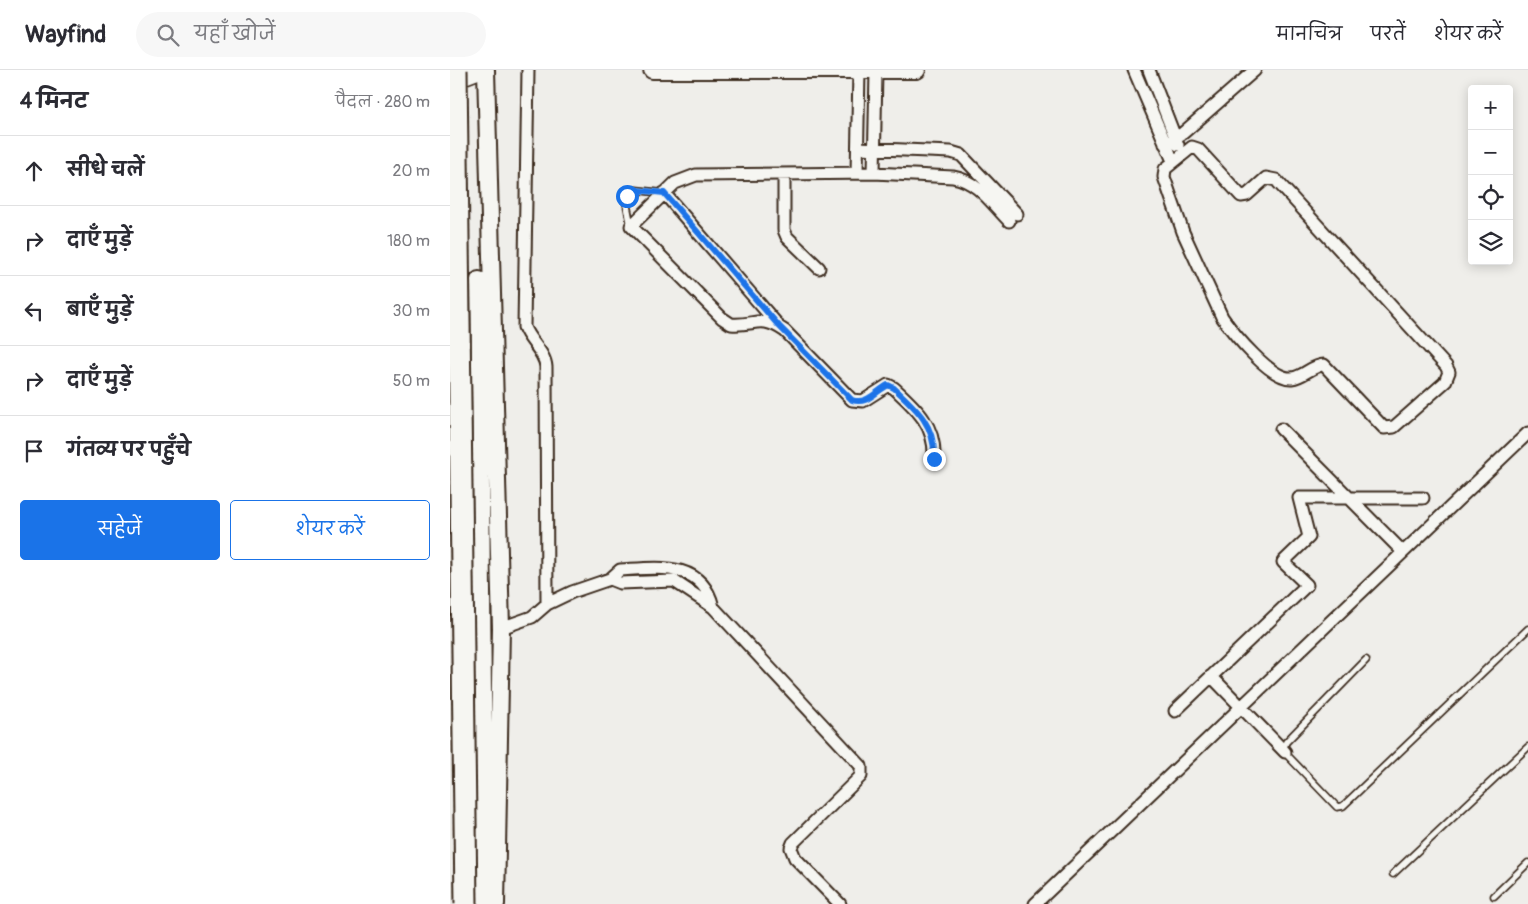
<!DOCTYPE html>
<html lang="hi">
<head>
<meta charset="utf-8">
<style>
  body { margin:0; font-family:Pangolin,"Playpen Sans Deva",sans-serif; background:#f7f7f7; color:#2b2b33 }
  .controls { position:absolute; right:15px; top:15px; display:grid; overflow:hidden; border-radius:5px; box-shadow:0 2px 12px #0003 }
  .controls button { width:45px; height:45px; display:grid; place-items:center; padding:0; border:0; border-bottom:1px solid #e1e1e2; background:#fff; color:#2b2b33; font:25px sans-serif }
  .stop { position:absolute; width:15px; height:15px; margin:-11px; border:4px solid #1a73e8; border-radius:50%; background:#fff }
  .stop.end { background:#1a73e8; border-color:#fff; box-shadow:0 1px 5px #0008 }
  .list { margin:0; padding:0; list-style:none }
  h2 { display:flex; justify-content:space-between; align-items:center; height:65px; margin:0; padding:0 20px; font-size:21px }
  h2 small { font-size:16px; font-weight:400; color:#7c7c81 }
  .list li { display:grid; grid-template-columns:32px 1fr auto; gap:15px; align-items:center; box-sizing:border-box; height:70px; padding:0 20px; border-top:1px solid #e1e1e2 }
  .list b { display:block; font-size:19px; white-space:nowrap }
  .list em { font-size:16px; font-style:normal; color:#7c7c81 }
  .actions { display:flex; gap:10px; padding:15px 20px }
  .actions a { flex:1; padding:11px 0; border:1px solid #1a73e8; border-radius:5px; text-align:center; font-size:18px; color:#1a73e8 }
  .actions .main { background:#1a73e8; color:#fff }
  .icon { flex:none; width:28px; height:28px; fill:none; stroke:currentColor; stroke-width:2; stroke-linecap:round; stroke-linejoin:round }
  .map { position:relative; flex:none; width:1078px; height:834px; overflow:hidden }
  header { display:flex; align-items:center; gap:30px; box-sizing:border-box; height:70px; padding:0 25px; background:#fff; border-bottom:1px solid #e1e1e2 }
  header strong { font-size:24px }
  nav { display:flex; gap:28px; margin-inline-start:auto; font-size:18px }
  .search { width:350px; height:45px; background:#f7f7f7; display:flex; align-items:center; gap:12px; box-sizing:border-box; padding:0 18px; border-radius:28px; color:#7c7c81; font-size:19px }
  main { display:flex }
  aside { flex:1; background:#fff }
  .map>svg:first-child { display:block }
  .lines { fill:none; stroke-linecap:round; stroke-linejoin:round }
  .lane-casing { stroke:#3b2a1e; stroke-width:9 }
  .street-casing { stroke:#3b2a1e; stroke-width:15 }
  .secondary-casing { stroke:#3b2a1e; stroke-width:20 }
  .primary-casing { stroke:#3b2a1e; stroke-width:22 }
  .lane { stroke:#f6f6f2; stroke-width:5.5 }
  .street { stroke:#f6f6f2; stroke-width:11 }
  .secondary { stroke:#f6f6f2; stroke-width:16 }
  .primary { stroke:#f6f6f2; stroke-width:19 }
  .highway-bridge-casing { stroke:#3b2a1e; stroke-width:25; stroke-linecap:butt }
  .highway-bridge { stroke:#f6f6f2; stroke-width:21 }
  .route { stroke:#1a73e8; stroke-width:6 }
</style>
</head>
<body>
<header>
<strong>Wayfind</strong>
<div class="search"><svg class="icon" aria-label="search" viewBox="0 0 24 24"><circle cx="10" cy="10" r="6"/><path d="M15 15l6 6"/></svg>यहाँ खोजें</div>
<nav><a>मानचित्र</a><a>परतें</a><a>शेयर करें</a></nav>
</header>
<main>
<aside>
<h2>4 मिनट<small>पैदल · 280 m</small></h2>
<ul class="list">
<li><svg class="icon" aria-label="ahead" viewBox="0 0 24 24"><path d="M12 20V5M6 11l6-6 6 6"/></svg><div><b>सीधे चलें</b></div><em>20 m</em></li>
<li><svg class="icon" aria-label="right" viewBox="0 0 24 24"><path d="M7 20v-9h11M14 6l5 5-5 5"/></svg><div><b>दाएँ मुड़ें</b></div><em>180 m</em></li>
<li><svg class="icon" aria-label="left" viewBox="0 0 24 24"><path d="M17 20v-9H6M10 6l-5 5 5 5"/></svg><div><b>बाएँ मुड़ें</b></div><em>30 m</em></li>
<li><svg class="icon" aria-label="right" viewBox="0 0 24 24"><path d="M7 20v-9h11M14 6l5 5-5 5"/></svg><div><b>दाएँ मुड़ें</b></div><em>50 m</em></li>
<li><svg class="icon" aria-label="arrive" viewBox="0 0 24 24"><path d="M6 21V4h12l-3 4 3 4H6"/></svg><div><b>गंतव्य पर पहुँचे</b></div></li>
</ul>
<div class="actions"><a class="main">सहेजें</a><a>शेयर करें</a></div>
</aside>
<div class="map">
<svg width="1078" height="834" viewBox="0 0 1078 834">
  <rect width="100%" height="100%" fill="#efeeea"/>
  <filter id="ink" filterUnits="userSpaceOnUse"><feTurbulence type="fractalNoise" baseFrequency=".02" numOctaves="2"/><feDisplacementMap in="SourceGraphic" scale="10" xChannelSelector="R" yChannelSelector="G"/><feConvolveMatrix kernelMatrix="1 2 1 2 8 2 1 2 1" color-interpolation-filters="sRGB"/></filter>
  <g filter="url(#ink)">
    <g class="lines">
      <g class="lane-casing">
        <path id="lane" d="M181 156 176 131 180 122 186 120 214 123
          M916 590 836 672 834 677 838 686 887 737 893 736 1078 559
          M943 804 1078 677
          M1044 826 1078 793"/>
      </g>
      <g class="street-casing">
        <path id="street" d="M78 0 74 257C79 271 95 282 96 297L97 534
          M684 0 723 91
          M699 0 728 75
          M715 74 733 63 805 0
          M742 77 748 79 791 126 797 125 816 108 826 110 996 296 999 302 995 312 944 357 934 358 874 295C862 295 854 307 842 308 821 310 783 263 772 247L733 162 714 107 715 99Z
          M408 78 501 82 511 85 567 144
          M407 103 409 1
          M424 103 426 1
          M334 104V160L337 167 369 198
          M214 123 327 254
          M831 359 949 478
          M484 389C486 356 467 339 444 318L438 315 413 331 402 330 335 261C310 244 306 256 281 254L272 248 181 156 225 113 246 105 424 103 503 107C528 111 542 134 559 151
          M160 509 170 513 224 511 263 537 411 696V706L343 773 341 778 345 788 390 834
          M51 558 82 547 97 534 122 522 160 509 170 500C207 498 252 490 263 537
          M761 606 835 682
          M725 641 857 515 833 492 859 467 849 428H973
          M585 834 1078 363"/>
      </g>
      <g class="secondary-casing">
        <path id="secondary" d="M36 0 51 558 46 834
          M202 0H467
          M29 210 35 834"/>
      </g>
      <g class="primary-casing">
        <path id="primary" d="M0 10 26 0"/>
      </g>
      <use href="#lane" class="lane"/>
      <use href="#street" class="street"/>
      <use href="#secondary" class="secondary"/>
      <use href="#primary" class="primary"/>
      <g class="highway-bridge-casing">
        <path id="highway-bridge" d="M6 0 16 834"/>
      </g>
      <use href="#highway-bridge" class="highway-bridge"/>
    </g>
  </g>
  <g class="lines" filter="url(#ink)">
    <path class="route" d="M177 126 186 120 214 123 329 256 402 330C417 335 425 322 438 315L444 318C467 339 486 356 484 389"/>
  </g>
</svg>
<div class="controls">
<button>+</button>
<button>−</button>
<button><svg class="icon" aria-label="locate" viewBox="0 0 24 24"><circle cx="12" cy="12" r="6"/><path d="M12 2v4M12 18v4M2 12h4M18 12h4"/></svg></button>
<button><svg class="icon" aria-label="layers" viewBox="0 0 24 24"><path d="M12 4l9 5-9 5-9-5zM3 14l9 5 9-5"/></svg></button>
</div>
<div class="stop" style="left:177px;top:126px"></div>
<div class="stop end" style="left:484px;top:389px"></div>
</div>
</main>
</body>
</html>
